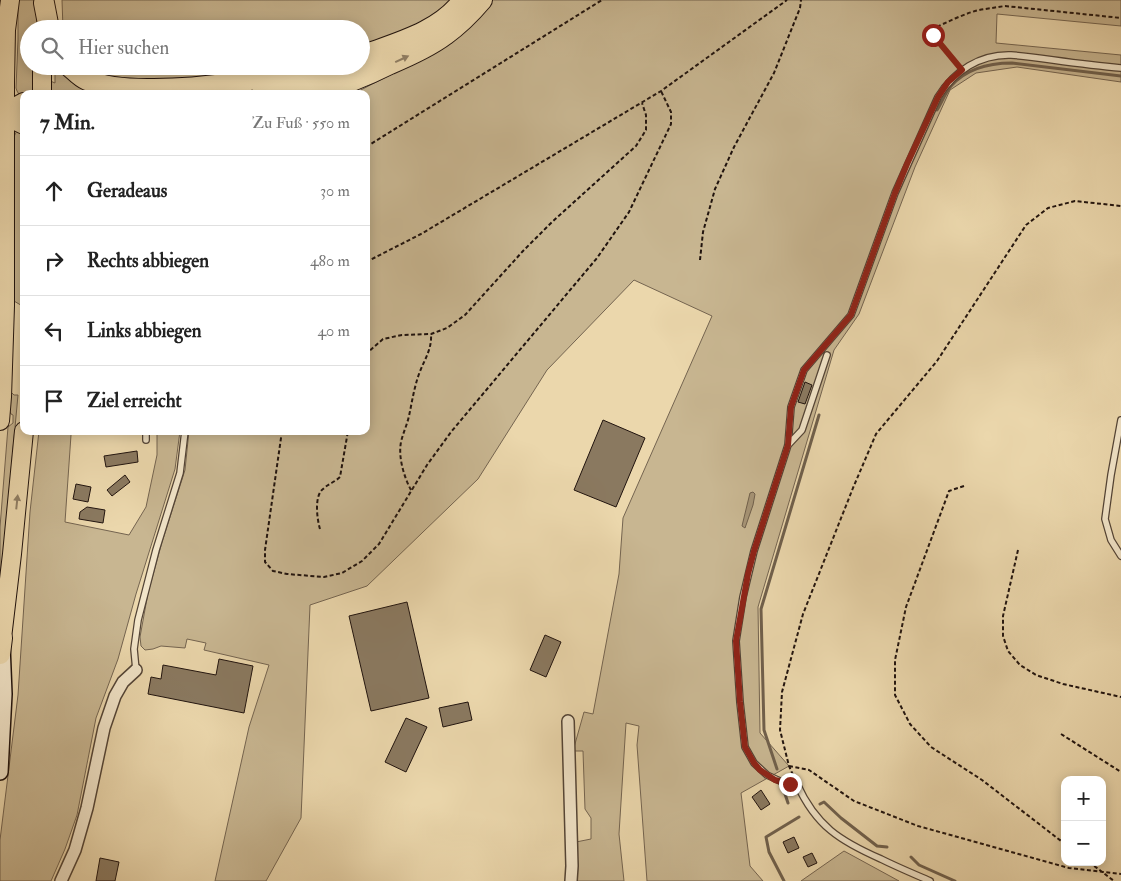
<!DOCTYPE html>
<html lang="de">
<head>
<meta charset="utf-8">
<style>
  body { margin:0; font-family:"IM FELL Double Pica",serif; background:#f2f2f2; color:#222 }
  .controls { position:absolute; right:15px; bottom:15px; display:grid; overflow:hidden; border-radius:10px; box-shadow:0 2px 12px #0003 }
  .controls button { width:45px; height:45px; display:grid; place-items:center; padding:0; border:0; border-bottom:1px solid #e0e0e0; background:#fff; color:#222; font:25px sans-serif }
  .stop { position:absolute; width:15px; height:15px; margin:-11px; border:4px solid #8f2418; border-radius:50%; background:#fff }
  .stop.end { background:#8f2418; border-color:#fff; box-shadow:0 1px 5px #0008 }
  .list { margin:0; padding:0; list-style:none }
  h2 { display:flex; justify-content:space-between; align-items:center; height:65px; margin:0; padding:0 20px; font-size:21px }
  h2 small { font-size:16px; font-weight:400; color:#767676 }
  .list li { display:grid; grid-template-columns:32px 1fr auto; gap:15px; align-items:center; box-sizing:border-box; height:70px; padding:0 20px; border-top:1px solid #e0e0e0 }
  .list b { display:block; font-size:19px; white-space:nowrap }
  .list em { font-size:16px; font-style:normal; color:#767676 }
  .icon { flex:none; width:28px; height:28px; fill:none; stroke:currentColor; stroke-width:2; stroke-linecap:round; stroke-linejoin:round }
  .map { position:relative; flex:none; width:1121px; height:881px; overflow:hidden }
  .search { position:absolute; background:#fff; box-shadow:0 2px 12px #0003; left:20px; top:20px; width:350px; height:55px; display:flex; align-items:center; gap:12px; box-sizing:border-box; padding:0 18px; border-radius:28px; color:#767676; font-size:19px }
  .panel { position:absolute; background:#fff; box-shadow:0 2px 12px #0003; left:20px; top:90px; width:350px; height:345px; border-radius:10px }
  .map>svg:first-child { display:block }
  .green { fill:#c8b691; stroke:#746450 }
  .water { fill:#a69476; stroke:#70604c }
  .lines { fill:none; stroke-linecap:round; stroke-linejoin:round }
  .stream { stroke:#70604c; stroke-width:3 }
  .building { fill:#8a7960; stroke:#20130e }
  .lane-casing { stroke:#534436; stroke-width:8 }
  .street-casing { stroke:#534436; stroke-width:14 }
  .secondary-casing { stroke:#20130e; stroke-width:18 }
  .primary-casing { stroke:#20130e; stroke-width:20 }
  .highway-casing { stroke:#20130e; stroke-width:22 }
  .path { stroke:#20130e; stroke-width:2; stroke-dasharray:4 2.5; stroke-linecap:butt }
  .lane { stroke:#f2e5c9; stroke-width:5.5 }
  .street { stroke:#f2e5c9; stroke-width:11 }
  .secondary { stroke:#f2e5c9; stroke-width:15 }
  .primary { stroke:#ebd7ac; stroke-width:18 }
  .highway { stroke:#ebd7ac; stroke-width:20 }
  .oneway { fill:#907f65 }
  .route { stroke:#8f2418; stroke-width:6 }
</style>
</head>
<body>
<div class="map">
<svg width="1121" height="881" viewBox="0 0 1121 881">
  <rect width="100%" height="100%" fill="#ebd7ac"/>
  <filter id="stains"><feTurbulence type="fractalNoise" baseFrequency=".004" numOctaves="4"/><feColorMatrix values="0 0 0 0 .2 0 0 0 0 .09 0 0 0 0 .02 0 0 0 .5 -.17"/></filter>
  <radialGradient id="worn" r=".72"><stop offset=".6" stop-color="#630" stop-opacity="0"/><stop offset="1" stop-color="#630" stop-opacity=".3"/></radialGradient>
  <path class="green" d="M18 0H38L37 29H29V66H34V74L55 83V73H54V66H65L138 94H60L46 92 24 94 20 96 17 91 16 88 18 40Z
    M62 0H452L436 16 412 27 361 47V29H63Z
    M492 0H1121V26L997 14 996 43 1121 55V82L1017 67 976 73 950 90 915 167 859 314 834 350 758 607 760 733 789 766 741 793 750 866 763 881H647L637 745 639 726 626 723 619 834 624 881H577L578 865 576 842 591 839V818L585 809 583 751H573L584 712 593 714 619 574 623 518 712 316 634 280 547 370 478 479 367 586 310 605 301 818 266 881H215L249 727 269 665 204 650 206 643 187 639 185 648 161 646 153 649 145 650 141 646 140 637 148 593 162 542 185 470 189 431H366V94H353L413 63 472 22Z
    M88 66H277L205 79 124 80 100 74Z
    M24 127V307L14 301 11 392 14 395H18L0 590V527L8 427 13 423V415L11 414 9 410 13 141C15 133 16 130 24 127Z
    M39 431H74L71 435 65 522 129 535 146 507 157 455V431H180L175 469 136 594 118 659 96 718 77 815 65 849 51 881H0V840L18 695 30 512Z
    M844 851 899 881H801Z"/>
  <path class="water" d="M753 492 755 494 753 505 745 528 742 526 750 493Z"/>
  <g class="lines">
    <path class="stream" d="M937 110C942 102 945 93 951 86 967 68 990 63 1012 63L1121 76
      M777 769 764 730 761 609 819 415
      M784 791 788 803
      M820 804 824 802 841 818 877 846 887 847
      M911 857 919 865 955 881
      M784 881 769 852 766 837 799 817"/>
  </g>
  <path class="building" d="M805 382 812 385 805 404 798 402Z
    M603 420 645 438 616 507 574 490Z
    M137 451 138 462 106 467 104 456Z
    M125 475 130 482 112 496 107 490Z
    M76 484 91 487 88 502 73 499Z
    M87 507 105 510 103 523 79 519 80 512Z
    M407 602 429 698 371 711 349 616Z
    M545 635 561 642 546 677 530 670Z
    M219 659 253 666 244 713 148 694 151 677 161 679 163 665 216 675Z
    M468 702 472 720 443 727 439 708Z
    M406 718 427 727 406 772 385 762Z
    M761 790 770 804 761 810 752 797Z
    M794 837 799 848 788 853 783 842Z
    M812 853 817 863 808 867 803 857Z
    M100 858 119 862 115 881H96Z"/>
  <g class="lines">
    <g class="lane-casing">
      <path id="lane" d="M1121 420 1111 475 1105 519 1111 540 1121 556
        M146 440V431
        M788 445 802 430 827 355
        M136 670 134 649 138 620 156 550 180 473 185 431
        M930 881C914 874 897 867 881 859 840 841 816 826 797 784L782 782 767 775 754 763 745 747 740 702 736 641 743 597 754 551 788 445 791 407 804 370 851 315 895 193 938 97C954 71 980 54 1011 55 1025 56 1039 58 1053 60 1075 63 1098 66 1121 68"/>
    </g>
    <g class="street-casing">
      <path id="street" d="M568 721 572 866 571 881
        M61 881 75 850 87 808 104 728 115 696 123 682 136 670"/>
    </g>
    <g class="secondary-casing">
      <path id="secondary" d="M0 772 4 694 2 644"/>
    </g>
    <g class="primary-casing">
      <path id="primary" d="M42 94V66
        M0 421 2 397 5 306V82L6 30 10 0
        M2 638 12 554 24 431"/>
    </g>
    <g class="highway-casing">
      <path id="highway" d="M44 3 49 29
        M361 56C396 43 440 32 463 0
        M69 66C75 71 80 77 87 80 106 88 127 89 147 89 206 90 261 79 318 66
        M262 94 293 84 336 66
        M314 94C341 86 366 76 390 64 409 56 429 47 445 35 459 25 471 13 482 0
        M24 103 4 114 24 124
        M0 654 2 638"/>
    </g>
    <path class="path" d="M957 65 930 30C946 23 968 11 985 9 992 8 998 7 1005 6L1121 18
      M366 147 602 0
      M700 260 703 232 715 189 734 147 774 73 800 8 801 0
      M366 262 421 234 661 91 787 0
      M366 355 367 353 383 339 402 335 431 334 447 328 465 315 523 251 552 222 636 146 646 130V115L642 103
      M282 431 265 550V562L273 571 287 574 324 577 342 573 362 561 379 544 427 465 451 432 597 258 629 212 671 124V112L661 91
      M964 486 949 491 906 607 895 660V695L910 724 931 747 982 780 1065 844
      M411 490C404 477 398 457 401 442 403 433 407 425 409 416 412 402 414 388 419 374 424 360 432 350 431 334
      M320 529C317 519 314 496 323 489 328 484 335 482 340 477L348 431
      M1018 550 1003 616V636L1008 651 1020 665 1036 675 1063 684 1121 697
      M1061 734 1121 772
      M789 766 809 770 854 801 918 826 1069 868 1121 874
      M793 775 789 766 780 730 782 692 803 614 853 488 876 434 937 361 1026 225 1048 208 1075 201 1121 206
      M1089 862 1114 881"/>
    <use href="#lane" class="lane"/>
    <use href="#street" class="street"/>
    <use href="#secondary" class="secondary"/>
    <use href="#primary" class="primary"/>
    <use href="#highway" class="highway"/>
  </g>
  <defs><path id="oneway-solid" d="M-6-.8H1V-3.2L6.5 0L1 3.2V.8H-6Z" transform="scale(1.25)"/></defs>
  <g class="oneway">
    <use href="#oneway-solid" transform="translate(402 59) rotate(-25)"/>
    <use href="#oneway-solid" transform="translate(17 502) rotate(-84)"/>
  </g>
  <g class="lines">
    <path class="route" d="M790 784 775 780 760 770 754 763 745 747 740 702 736 641 748 574 754 551 788 445 791 407 804 370 851 315 895 193 907 164 938 97 948 82 962 70 933 35"/>
  </g>
  <rect width="100%" height="100%" filter="url(#stains)"/>
  <rect width="100%" height="100%" fill="url(#worn)"/>
</svg>
<div class="controls">
<button>+</button>
<button>−</button>
</div>
<div class="stop" style="left:933px;top:35px"></div>
<div class="stop end" style="left:790px;top:784px"></div>
<div class="search"><svg class="icon" aria-label="search" viewBox="0 0 24 24"><circle cx="10" cy="10" r="6"/><path d="M15 15l6 6"/></svg>Hier suchen</div>
<section class="panel">
<h2>7 Min.<small>Zu Fuß · 550 m</small></h2>
<ul class="list">
<li><svg class="icon" aria-label="ahead" viewBox="0 0 24 24"><path d="M12 20V5M6 11l6-6 6 6"/></svg><div><b>Geradeaus</b></div><em>30 m</em></li>
<li><svg class="icon" aria-label="right" viewBox="0 0 24 24"><path d="M7 20v-9h11M14 6l5 5-5 5"/></svg><div><b>Rechts abbiegen</b></div><em>480 m</em></li>
<li><svg class="icon" aria-label="left" viewBox="0 0 24 24"><path d="M17 20v-9H6M10 6l-5 5 5 5"/></svg><div><b>Links abbiegen</b></div><em>40 m</em></li>
<li><svg class="icon" aria-label="arrive" viewBox="0 0 24 24"><path d="M6 21V4h12l-3 4 3 4H6"/></svg><div><b>Ziel erreicht</b></div></li>
</ul>
</section>
</div>
</body>
</html>
